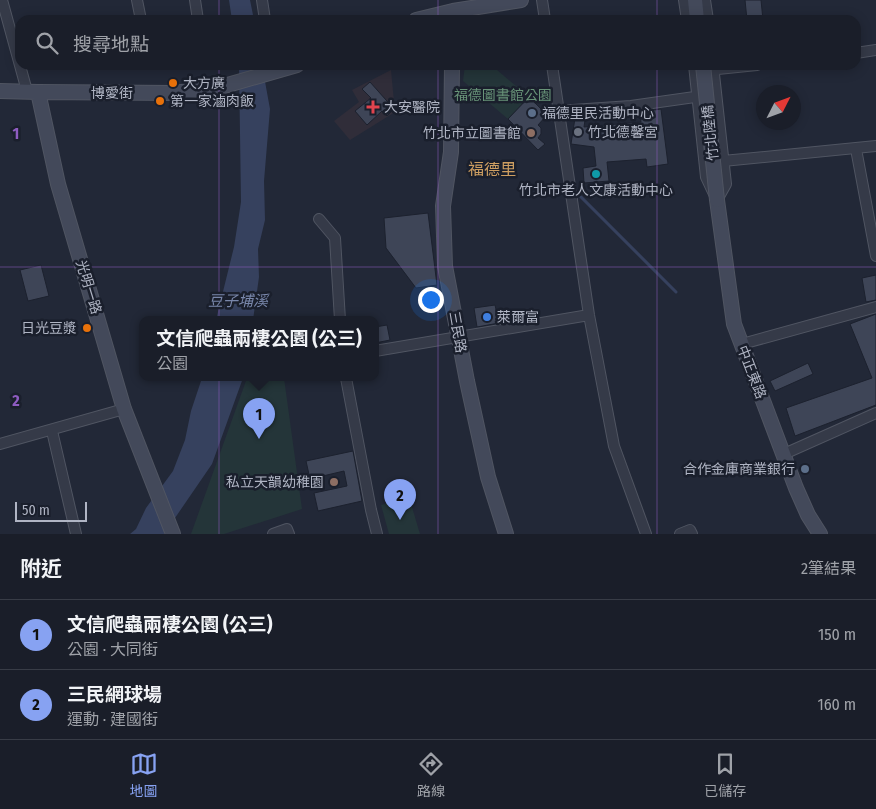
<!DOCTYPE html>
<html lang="zh-TW">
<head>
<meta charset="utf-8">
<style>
  body { margin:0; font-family:"Fira Sans Condensed","Noto Sans TC",sans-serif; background:#272b35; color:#f1f3f6 }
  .compass { position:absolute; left:756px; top:85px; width:45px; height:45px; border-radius:50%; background:#1a1e29; box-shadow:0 2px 12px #0003; rotate:48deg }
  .scale { position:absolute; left:15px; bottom:12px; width:72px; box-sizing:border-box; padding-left:5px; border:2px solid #b0b5c4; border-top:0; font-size:14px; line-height:18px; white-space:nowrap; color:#b0b5c4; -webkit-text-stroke:4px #1a1f2c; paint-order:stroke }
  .you { position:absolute; left:430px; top:299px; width:18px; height:18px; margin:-12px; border:4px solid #fff; border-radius:50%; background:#1a73e8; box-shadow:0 0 0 8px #1a73e833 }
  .badge { display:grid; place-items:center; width:32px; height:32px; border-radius:50%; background:#87a2f2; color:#111; font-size:16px; font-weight:700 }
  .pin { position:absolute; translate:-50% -41px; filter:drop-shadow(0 1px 2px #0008) }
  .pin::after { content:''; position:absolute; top:26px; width:18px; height:15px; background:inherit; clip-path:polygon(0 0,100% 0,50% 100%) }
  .popup { position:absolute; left:139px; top:316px; width:240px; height:65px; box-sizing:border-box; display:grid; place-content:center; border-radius:10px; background:#1a1e29; filter:drop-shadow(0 1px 4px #0005); font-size:16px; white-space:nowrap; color:#9fa2a8 }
  .popup b { font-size:19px; color:#f1f3f6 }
  .popup::after { content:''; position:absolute; left:50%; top:100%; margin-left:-10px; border:10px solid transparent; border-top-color:#1a1e29 }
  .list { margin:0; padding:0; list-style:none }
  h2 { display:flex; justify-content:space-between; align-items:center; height:65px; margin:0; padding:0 20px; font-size:21px }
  h2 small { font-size:16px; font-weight:400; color:#9fa2a8 }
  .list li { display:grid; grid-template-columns:32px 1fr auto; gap:15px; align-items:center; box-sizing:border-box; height:70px; padding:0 20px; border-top:1px solid #383c46 }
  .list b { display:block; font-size:19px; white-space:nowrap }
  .list p { margin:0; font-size:16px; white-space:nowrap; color:#9fa2a8 }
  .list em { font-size:16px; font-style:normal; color:#9fa2a8 }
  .icon { flex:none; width:28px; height:28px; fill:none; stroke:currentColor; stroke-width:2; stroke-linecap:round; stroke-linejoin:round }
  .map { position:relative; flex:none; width:876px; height:534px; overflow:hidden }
  .search { position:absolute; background:#1a1e29; box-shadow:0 2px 12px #0003; left:15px; right:15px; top:15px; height:55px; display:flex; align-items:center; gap:12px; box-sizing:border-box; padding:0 18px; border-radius:15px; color:#9fa2a8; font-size:19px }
  .sheet { height:205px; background:#1a1e29 }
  nav { display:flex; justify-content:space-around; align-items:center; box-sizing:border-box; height:70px; border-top:1px solid #383c46; background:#1a1e29; font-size:14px; color:#9fa2a8 }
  nav a { display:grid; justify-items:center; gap:2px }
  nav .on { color:#87a2f2 }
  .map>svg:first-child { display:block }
  .medical { fill:#302d39 }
  .green { fill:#243539 }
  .water { fill:#36415e }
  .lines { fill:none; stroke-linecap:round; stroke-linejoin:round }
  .stream { stroke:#36415e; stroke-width:3 }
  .building { fill:#3e4557; stroke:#1c212e }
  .street-casing { stroke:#505562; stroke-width:12 }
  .secondary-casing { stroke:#505562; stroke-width:16 }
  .street { stroke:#353a48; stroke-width:10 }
  .secondary { stroke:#43495a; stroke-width:14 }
  .secondary-bridge-casing { stroke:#505562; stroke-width:16; stroke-linecap:butt }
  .secondary-bridge { stroke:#43495a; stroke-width:14 }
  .grid { fill:none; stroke:#8e5cc1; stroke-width:1; stroke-opacity:0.55 }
  .food-dot { fill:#e8710a; stroke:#1a1f2c; stroke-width:2 }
  .health-dot { fill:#e0444e; stroke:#1a1f2c; stroke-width:2 }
  .service-dot { fill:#5c6f8a; stroke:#1a1f2c; stroke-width:2 }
  .worship-dot { fill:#6b7280; stroke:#1a1f2c; stroke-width:2 }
  .education-dot { fill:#8d6e63; stroke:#1a1f2c; stroke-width:2 }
  .culture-dot { fill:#0f9aa8; stroke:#1a1f2c; stroke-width:2 }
  .shop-dot { fill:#3f7fe0; stroke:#1a1f2c; stroke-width:2 }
  .labels { text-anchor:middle; stroke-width:5; stroke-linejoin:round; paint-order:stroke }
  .poi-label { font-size:14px; fill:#b0b5c4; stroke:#1a1f2c; text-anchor:start }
  .street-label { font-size:14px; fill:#b0b5c4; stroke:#1a1f2c }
  .park-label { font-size:14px; fill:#689378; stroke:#1a1f2c }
  .water-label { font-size:15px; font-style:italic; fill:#7987ab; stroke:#1a1f2c }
  .quarter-label { font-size:16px; fill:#cd9e61; stroke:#1a1f2c }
  .grid-label { font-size:16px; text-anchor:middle; font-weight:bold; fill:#8e5cc1; stroke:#1a1f2c; stroke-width:5; stroke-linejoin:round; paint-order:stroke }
</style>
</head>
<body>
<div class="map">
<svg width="876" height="534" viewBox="0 0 876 534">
  <rect width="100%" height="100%" fill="#222837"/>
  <path class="medical" d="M391 70 395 112 350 140 334 121 359 102 352 90Z"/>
  <path class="green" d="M465 65H472L480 69 497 70 529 97 508 119 463 81Z
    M247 378H284L302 509 224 534H191Z
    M409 497 420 534H389L381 505Z"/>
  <path class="water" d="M229 0H250L254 20H232Z
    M239 65H262L270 109 264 181 265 220 258 249 259 277 253 320H216L234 247 241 202Z
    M202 378H243L212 464 164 534H130L136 529 146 508 173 471 185 440 191 411Z"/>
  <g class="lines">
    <path class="stream" d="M581 197 676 292"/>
  </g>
  <path class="building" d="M745 0H761L763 20H747Z
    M370 82 394 109 387 116 382 111 367 125 355 111 371 98 362 89Z
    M529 97 547 115 538 125 541 128V134L538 138 545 144 538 150 508 119Z
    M661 109 668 164 647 167 646 159 607 162 609 181 584 183 583 168 596 166 594 147 571 144 575 118 585 120 584 127 641 122 640 112Z
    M428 213 437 285 416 288 386 248 384 218Z
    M41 265 49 296 28 301 20 270Z
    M876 275V300L866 302 862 278Z
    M495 305 499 323 477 327 474 308Z
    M876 314V405L795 436 786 408 872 378 850 324Z
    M387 325 390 340 375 343V327Z
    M808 363 813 374 775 391 770 381Z
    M353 451 362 501 318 511 314 493 347 486 344 471 310 479 306 461Z"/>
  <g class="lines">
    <g class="street-casing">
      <path id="street" d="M2 0 27 91
        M137 0 141 20
        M195 0 198 20
        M262 0 265 20
        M542 0 545 20
        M684 0 687 20
        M705 0 708 20
        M856 53 876 50
        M552 65 589 315 601 378 614 446 646 534
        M694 65 706 177 714 194
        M713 65 726 184 717 200
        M708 70 757 65
        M558 111 631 106 716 94
        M856 149 876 256
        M723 161 876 146
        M319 219 335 238 340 320
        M742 344 876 307
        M375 351 589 315
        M346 378 371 510 377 534
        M52 431 76 534
        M0 444 124 409
        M784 454 876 413
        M273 534 287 529 289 534
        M680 534 690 530 692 534"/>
    </g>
    <g class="secondary-casing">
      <path id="secondary" d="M695 0 697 20
        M416 20 453 11 521 0
        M452 65 451 152 443 206 445 266 467 381 488 477 506 534
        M0 91 38 92 175 93 224 86 297 65
        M38 92 58 184 124 409 173 534
        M717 200 734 324 796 488 808 515 820 534"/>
    </g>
    <use href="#street" class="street"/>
    <use href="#secondary" class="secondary"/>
    <g class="secondary-bridge-casing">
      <path id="secondary-bridge" d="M703 65 717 200"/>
    </g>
    <use href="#secondary-bridge" class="secondary-bridge"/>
  </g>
  <path class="grid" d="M219 0V20M438 0V20M657 0V20M219 65V534M438 65V534M657 65V534M0 267H876"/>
  <g class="food-dot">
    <circle cx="173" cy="83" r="5"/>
    <circle cx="160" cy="101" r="5"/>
    <circle cx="87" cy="328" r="5"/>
  </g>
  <path class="health-dot" d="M370.5 99.5h5v5h5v5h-5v5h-5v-5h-5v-5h5z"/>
  <g class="service-dot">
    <circle cx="532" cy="113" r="5"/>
    <circle cx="805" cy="469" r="5"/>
  </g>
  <circle class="worship-dot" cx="578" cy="132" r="5"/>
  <g class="education-dot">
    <circle cx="531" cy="133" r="5"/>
    <circle cx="334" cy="482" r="5"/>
  </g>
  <circle class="culture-dot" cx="596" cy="174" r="5"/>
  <circle class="shop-dot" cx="487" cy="317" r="5"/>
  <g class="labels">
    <g class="poi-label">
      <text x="183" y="88">大方廣</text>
      <text x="170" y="106">第一家滷肉飯</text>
      <text x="384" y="112">大安醫院</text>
      <text x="542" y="118">福德里民活動中心</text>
      <text x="588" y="137">竹北德馨宮</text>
      <text x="521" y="138" text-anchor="end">竹北市立圖書館</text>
      <text x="596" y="195" text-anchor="middle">竹北市老人文康活動中心</text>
      <text x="497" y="322">萊爾富</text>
      <text x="77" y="333" text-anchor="end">日光豆漿</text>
      <text x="795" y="474" text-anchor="end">合作金庫商業銀行</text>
      <text x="324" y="487" text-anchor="end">私立天韻幼稚園</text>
    </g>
    <g class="street-label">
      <text x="112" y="98">博愛街</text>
      <text transform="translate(710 133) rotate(-96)" y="5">竹北陸橋</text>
      <text transform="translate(89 287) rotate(73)" y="5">光明一路</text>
      <text transform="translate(458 332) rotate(80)" y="5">三民路</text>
      <text transform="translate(752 372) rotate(69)" y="5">中正東路</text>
    </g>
    <g class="park-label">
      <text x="503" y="100">福德圖書館公園</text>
    </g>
    <g class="water-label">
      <text x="238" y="306">豆子埔溪</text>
    </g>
    <g class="quarter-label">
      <text x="492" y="175">福德里</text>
    </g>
  </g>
  <g class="grid-label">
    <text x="16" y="139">1</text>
    <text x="16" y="406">2</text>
  </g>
</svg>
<svg class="compass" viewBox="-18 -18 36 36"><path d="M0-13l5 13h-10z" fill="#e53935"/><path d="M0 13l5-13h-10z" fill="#9fa2a8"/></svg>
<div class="scale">50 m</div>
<div class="you"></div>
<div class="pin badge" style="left:259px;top:439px">1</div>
<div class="popup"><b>文信爬蟲兩棲公園 (公三)</b>公園</div>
<div class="pin badge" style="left:400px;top:520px">2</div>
<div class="search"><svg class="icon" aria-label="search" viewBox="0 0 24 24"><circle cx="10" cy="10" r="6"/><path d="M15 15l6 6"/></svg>搜尋地點</div>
</div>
<section class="sheet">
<h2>附近<small>2筆結果</small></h2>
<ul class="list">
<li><span class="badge">1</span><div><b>文信爬蟲兩棲公園 (公三)</b><p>公園 · 大同街</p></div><em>150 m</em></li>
<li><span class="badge">2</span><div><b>三民網球場</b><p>運動 · 建國街</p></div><em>160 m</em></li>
</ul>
</section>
<nav>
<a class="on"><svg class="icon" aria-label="map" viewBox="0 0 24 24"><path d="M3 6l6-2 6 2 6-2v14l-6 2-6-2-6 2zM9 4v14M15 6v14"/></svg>地圖</a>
<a><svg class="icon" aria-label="directions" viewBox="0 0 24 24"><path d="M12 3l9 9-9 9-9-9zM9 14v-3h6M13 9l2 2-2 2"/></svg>路線</a>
<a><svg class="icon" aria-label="saved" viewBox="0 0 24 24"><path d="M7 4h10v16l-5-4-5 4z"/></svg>已儲存</a>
</nav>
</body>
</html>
